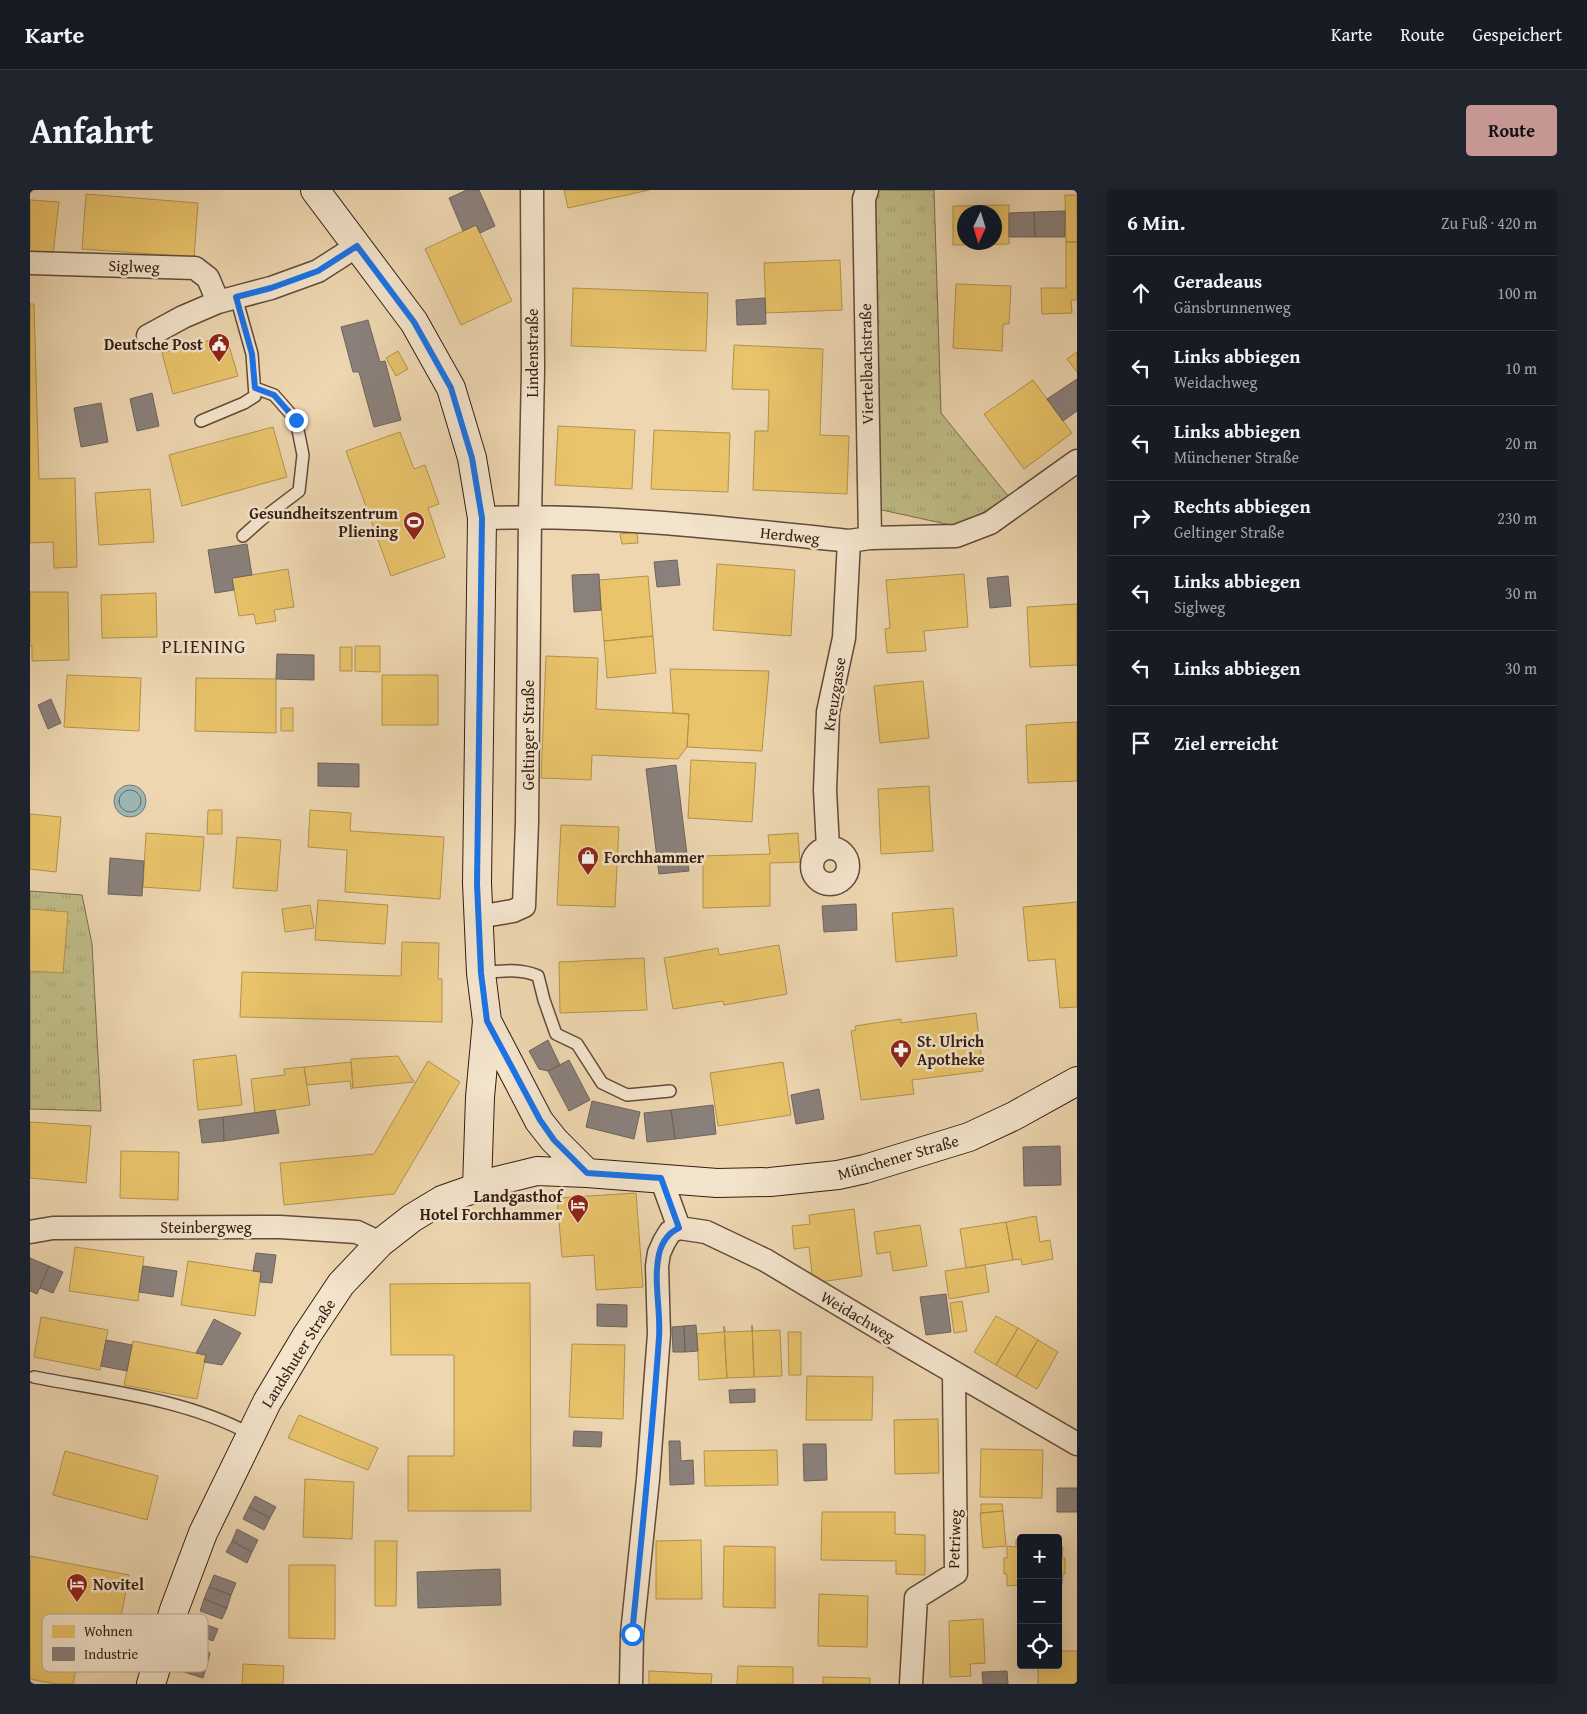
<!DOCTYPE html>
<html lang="de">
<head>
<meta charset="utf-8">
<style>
  body { margin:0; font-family:"Gentium Book Plus",serif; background:#20242c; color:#f1f3f6 }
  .controls { position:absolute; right:15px; bottom:15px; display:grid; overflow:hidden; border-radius:5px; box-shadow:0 5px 20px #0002 }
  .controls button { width:45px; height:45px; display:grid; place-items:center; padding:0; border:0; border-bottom:1px solid #363941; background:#171b24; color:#f1f3f6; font:25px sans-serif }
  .compass { position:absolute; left:927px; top:15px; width:45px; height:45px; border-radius:50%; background:#171b24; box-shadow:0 5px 20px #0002; rotate:184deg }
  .stop { position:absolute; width:15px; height:15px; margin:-11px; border:4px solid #1a73e8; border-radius:50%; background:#fff }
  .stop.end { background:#1a73e8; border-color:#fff; box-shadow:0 1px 5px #0008 }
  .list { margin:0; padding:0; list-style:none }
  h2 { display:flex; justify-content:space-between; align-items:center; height:65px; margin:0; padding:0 20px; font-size:21px }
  h2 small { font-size:16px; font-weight:400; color:#9ea1a6 }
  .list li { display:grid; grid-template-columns:32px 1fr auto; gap:15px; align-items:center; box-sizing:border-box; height:75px; padding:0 20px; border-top:1px solid #363941 }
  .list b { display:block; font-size:19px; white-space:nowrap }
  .list p { margin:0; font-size:16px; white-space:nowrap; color:#9ea1a6 }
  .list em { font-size:16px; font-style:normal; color:#9ea1a6 }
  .icon { flex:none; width:28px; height:28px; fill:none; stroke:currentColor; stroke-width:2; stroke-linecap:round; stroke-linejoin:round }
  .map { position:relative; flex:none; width:1047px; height:1494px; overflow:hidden; border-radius:5px }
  header { display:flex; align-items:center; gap:30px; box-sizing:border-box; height:70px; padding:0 25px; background:#171b24; border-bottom:1px solid #363941 }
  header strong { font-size:24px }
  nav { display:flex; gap:28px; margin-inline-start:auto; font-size:18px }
  .intro { display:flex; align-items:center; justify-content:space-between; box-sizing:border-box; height:120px; padding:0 30px }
  h1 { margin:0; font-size:35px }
  .button { padding:12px 22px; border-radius:5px; background:#c59692; color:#111; font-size:18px; font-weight:700 }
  main { display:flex; gap:30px; padding:0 30px }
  aside { flex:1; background:#171b24; border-radius:5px; box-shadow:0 5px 20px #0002 }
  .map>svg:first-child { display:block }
  .grass { fill:url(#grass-tufts); stroke:#7a6c4c }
  .water { fill:#9bb7b4; stroke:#727973 }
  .homes { fill:#e9c46a; stroke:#b3924f; fill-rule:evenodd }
  .industry { fill:#8a817c; stroke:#70635c }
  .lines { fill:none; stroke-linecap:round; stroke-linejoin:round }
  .shore { stroke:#686a62; stroke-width:1 }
  .lane-casing { stroke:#634b39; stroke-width:14 }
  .street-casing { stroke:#634b39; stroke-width:25 }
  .secondary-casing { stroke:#351d11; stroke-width:30 }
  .lane { stroke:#f3e4cc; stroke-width:11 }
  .street { stroke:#f3e4cc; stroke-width:22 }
  .secondary { stroke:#f3e4cc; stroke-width:28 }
  .route { stroke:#1a73e8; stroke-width:6 }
  .labels { text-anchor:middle; stroke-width:5; stroke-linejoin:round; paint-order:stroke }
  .street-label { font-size:16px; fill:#351d11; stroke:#f3e4cc }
  .poi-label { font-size:16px; font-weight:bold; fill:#351d11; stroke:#f3e4cc; text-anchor:end }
  .quarter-label { font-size:19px; letter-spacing:1px; fill:#351d11; stroke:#f3e4cc }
  .key { fill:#f3e4cc; stroke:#baa894; stroke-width:1 }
  .key-label { font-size:14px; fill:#351d11 }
</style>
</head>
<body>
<header>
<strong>Karte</strong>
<nav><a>Karte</a><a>Route</a><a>Gespeichert</a></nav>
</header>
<div class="intro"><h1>Anfahrt</h1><a class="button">Route</a></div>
<main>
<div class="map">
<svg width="1047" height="1494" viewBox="0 0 1047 1494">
  <defs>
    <pattern id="grass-tufts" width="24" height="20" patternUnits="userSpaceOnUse" patternTransform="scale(1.25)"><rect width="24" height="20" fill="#bfbc87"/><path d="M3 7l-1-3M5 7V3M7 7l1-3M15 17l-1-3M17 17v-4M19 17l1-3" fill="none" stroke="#a5a174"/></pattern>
  </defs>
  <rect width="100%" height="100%" fill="#edd6b0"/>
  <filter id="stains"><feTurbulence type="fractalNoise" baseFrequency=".004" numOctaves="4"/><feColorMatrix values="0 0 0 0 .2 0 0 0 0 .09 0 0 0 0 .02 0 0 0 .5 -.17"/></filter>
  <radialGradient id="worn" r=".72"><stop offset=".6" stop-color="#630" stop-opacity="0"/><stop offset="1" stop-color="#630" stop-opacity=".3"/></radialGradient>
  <path class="grass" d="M845 0H904L911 223 978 306 954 322 925 336 843 318Z
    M0 701 52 705 62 754 71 921 0 919Z"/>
  <path class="water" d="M84 611a16 16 0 1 1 32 0a16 16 0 1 1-32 0Z"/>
  <path class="homes" d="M534 0H619L538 18Z
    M56 4 168 13 164 67 52 59Z
    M1035 5H1047V52H1036Z
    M0 10 29 12 23 64 0 62Z
    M979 15V54L923 55V16ZM934 22H964V52H934Z
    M446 35 482 111 431 135 395 59Z
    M1036 52H1047V110H1041L1042 123 1012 124 1011 98H1036Z
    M810 70 812 120 736 123 734 73Z
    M926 94 981 96 979 134H973L972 161 923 158Z
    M543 98 678 103 676 161 541 156Z
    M0 114H4L9 289 45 288 47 377 24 378 23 352 0 353Z
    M196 146 208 186 143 204 132 163Z
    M704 155 793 159 790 245 819 246 817 304 723 300 725 241H738L739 200 702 199Z
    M368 161 378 179 366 186 356 168Z
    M1047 162V182L1037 169Z
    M1003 190 1042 243 994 279 954 224Z
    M528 236 605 240 602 299 525 295Z
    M243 237 257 287 152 316 139 265Z
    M624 240 700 243 698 302 621 299Z
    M370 242 384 279 395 275 409 314 398 318 415 367 361 386 316 261Z
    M120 299 124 352 69 355 65 303Z
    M607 342 608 353 592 354 590 344Z
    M687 374 765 380 761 446 683 440Z
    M258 379 264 417 244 420 246 431 226 434 224 424 209 426 202 388Z
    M934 384 938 437 894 441 896 461 857 463 855 439 860 438 856 390Z
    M618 386 623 446 574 451 569 390Z
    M0 402H38L39 470 2 471V456H0Z
    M126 403 127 447 72 448 71 405Z
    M1047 414V475L1000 477 997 417Z
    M623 446 626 483 577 488 574 451Z
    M325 456H350V482L325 481Z
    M310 457H322V481H310Z
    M516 466 568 468 566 519 659 524 657 557 648 569 562 565 561 590 511 588Z
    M640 479 739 481 732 561 657 557 659 524 643 523Z
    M37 485 111 488 109 541 34 537Z
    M352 485H408V535H352Z
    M166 488 246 489V543L165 541Z
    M893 491 899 548 850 553 844 496Z
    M251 518H263V541H251Z
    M1047 532V591L998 593 996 535Z
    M661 570 726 573 722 632 658 628Z
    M899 596 903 661 851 664 848 599Z
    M178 620H192V644H177Z
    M280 620 321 623 320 641 414 647 410 709 315 702 317 660 278 657Z
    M0 624 31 627 26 682 0 679Z
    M531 635 589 637 585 717 527 715Z
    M116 643 174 647 170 701 113 697Z
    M768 643 770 672 740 673V716L673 718V666L740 664 738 645Z
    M207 647 251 650 247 701 203 698Z
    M288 710 358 715 355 754 285 750Z
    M1047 712V817L1030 818 1025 769 998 771 993 717Z
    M280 715 284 738 255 742 252 719Z
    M923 718 927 766 866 772 862 723Z
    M0 719 38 722 33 783 0 781Z
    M372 752 409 753 408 789H412V832L210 827 212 782 371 786Z
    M749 755 757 804 694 815 693 811 643 819 634 768 688 758 689 765Z
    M614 768 617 820 530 823 529 772Z
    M946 823 953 881 882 890 884 904 831 910 821 841 826 840 825 836 871 829V833Z
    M206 865 212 915 168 920 163 870Z
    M368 866 384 892 323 898 321 869Z
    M398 871 430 892 364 1004 254 1015 250 973 344 964Z
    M321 872 323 898 321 899 320 891 277 895 274 877Z
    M753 872 761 925 688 936 680 883Z
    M274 877 280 915 225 923 221 889 255 885 254 879Z
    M0 932 61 936 56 993 0 988Z
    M91 961 149 962 148 1010 90 1008Z
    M606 1003 613 1097 566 1100 564 1065 532 1067 527 1008Z
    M824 1019 832 1086 783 1093 779 1057 764 1059 762 1036 780 1034 779 1025Z
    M1006 1026 1010 1052 1020 1050 1023 1069 992 1075 991 1069 983 1070 976 1032Z
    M976 1032 983 1070 936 1078 930 1039Z
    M890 1035 897 1076 863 1081 860 1062 847 1064 844 1042Z
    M45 1057 114 1067 108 1111 39 1101Z
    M158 1071 231 1082 225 1126 151 1115Z
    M955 1075 959 1102 919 1109 915 1081Z
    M500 1093 501 1321H378V1266H424V1165H361L360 1094Z
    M932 1111 937 1141 924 1143 920 1113Z
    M966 1126 988 1138 966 1175 944 1162Z
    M11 1127 78 1140 70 1180 4 1167Z
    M722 1135 724 1187 697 1188 694 1137 696 1142 722 1141Z
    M722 1135 723 1141 750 1140 752 1186 724 1187Z
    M694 1136 697 1188 669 1190 667 1144 694 1142Z
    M988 1138 1008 1150 986 1187 966 1175Z
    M758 1142H771V1185H759Z
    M1008 1150 1028 1162 1007 1199 986 1187Z
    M103 1151 176 1165 167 1209 94 1195Z
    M542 1154 595 1155 593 1229 539 1227Z
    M777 1186 843 1187 842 1230H776Z
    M269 1225 348 1258 338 1280 258 1248Z
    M908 1229 909 1283 865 1284 864 1230Z
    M951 1259 1013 1260 1012 1308 950 1307Z
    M747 1260 748 1295 675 1296 674 1261Z
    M35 1261 128 1286 117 1330 23 1305Z
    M275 1289 324 1292 322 1349 273 1347Z
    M951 1314H972L973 1321 951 1323Z
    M973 1321 976 1356 953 1358 950 1323Z
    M792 1322H865V1344L895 1345V1385L866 1384V1371L791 1370Z
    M671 1350 672 1409H626V1351Z
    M986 1350H991V1395L977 1396V1384H974V1368H977V1356L986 1357Z
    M345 1351H367L366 1416H345Z
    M694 1356 745 1357V1418L693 1417Z
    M1028 1357H1033L1032 1368H1035V1384H1033L1032 1395H1028Z
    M0 1366 99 1385 87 1447 53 1441 43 1494H26L0 1489Z
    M259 1375H305V1449L259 1448Z
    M789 1404 838 1406 837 1457 788 1456Z
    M953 1429 955 1473 940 1474 941 1486 920 1487 919 1431Z
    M1028 1445 1029 1461H1047V1494H1008V1475H1028Z
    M213 1474 254 1476 253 1494H212Z
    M708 1476 763 1477V1494H707Z
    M619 1481 682 1484 681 1494H619Z
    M793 1487 840 1488V1494H793Z"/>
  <path class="industry" d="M437 0H449L465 36 450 43 446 35 433 41 419 8Z
    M1035 21V47H1005L1004 22Z
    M1004 22 1005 47H979V23Z
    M735 108 736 134 707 135 706 110Z
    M338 130 350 172 355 171 371 230 344 237 329 182H323L311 137Z
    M1047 189V221L1033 231 1017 209Z
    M122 203 129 236 107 241 100 209Z
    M71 213 78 252 51 257 44 218Z
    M217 354 222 385 202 388 204 400 185 403 178 360Z
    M647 370 650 395 627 397 624 372Z
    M569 384 571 420 544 422 542 385Z
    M978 386 981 416 960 418 957 388Z
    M247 464 284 465V490L246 489Z
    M21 509 31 533 18 539 8 515Z
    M288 573 329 574V597L288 596Z
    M646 575 659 681 629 684 616 579Z
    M80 668 114 671 112 706 78 704Z
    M826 714 827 740 794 742 792 716Z
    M518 850 530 875 518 881 509 879 499 861Z
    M539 870 560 910 539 921 518 881Z
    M789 899 794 929 766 934 761 905Z
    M562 911 610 922 604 949 556 937Z
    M683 915 686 944 645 949 641 920Z
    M245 920 249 943 194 951 193 927Z
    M641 920 645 949 617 952 614 923Z
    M193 927 194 951 172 953 169 930Z
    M1030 956 1031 995 994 996 993 957Z
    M226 1063 246 1065 242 1093 230 1092 231 1082 223 1081Z
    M0 1068 19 1076 7 1104 0 1101Z
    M19 1076 33 1082 23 1103 10 1098Z
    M113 1076 147 1081 143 1107 109 1102Z
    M916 1104 921 1142 896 1145 890 1107Z
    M567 1114 597 1115V1137L567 1136Z
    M184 1129 211 1143 192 1175 174 1172 176 1165 166 1163Z
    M666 1135 668 1161 655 1162 654 1136Z
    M654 1136 655 1162H643L642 1137Z
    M76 1150 102 1155 97 1181 71 1176Z
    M725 1199V1212L700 1213 699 1200Z
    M544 1241 572 1242 571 1257 543 1256Z
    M639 1251H650L651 1271 663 1270 664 1294 640 1295Z
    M773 1254H796L797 1290 774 1291Z
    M1027 1298H1047V1322H1027Z
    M225 1306 246 1317 240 1328 219 1317Z
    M219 1317 240 1328 234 1340 213 1329Z
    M207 1339 228 1350 222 1362 202 1351Z
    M202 1351 222 1362 217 1373 196 1362Z
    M470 1379 471 1415 388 1418 387 1382Z
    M184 1385 206 1393 201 1405 179 1397Z
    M179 1397 201 1405 197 1418 174 1409Z
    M174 1409 197 1418 192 1429 170 1421Z
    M166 1431 188 1439 183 1451 162 1443Z
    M157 1456 180 1463 177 1475 154 1469Z
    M154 1469 177 1475 173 1488 151 1481Z
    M977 1481 978 1494H953L952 1482Z"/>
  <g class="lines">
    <path class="shore" d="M89 611a11 11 0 1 1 22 0a11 11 0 1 1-22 0Z"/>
    <g class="lane-casing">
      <path id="lane" d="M171 231 214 213 225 206 222 164 206 107
        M213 346 232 329 269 301 273 265 266 230 244 205 225 198
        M451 783C470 781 490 778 508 786L514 810 526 844 547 854 572 893 597 905 640 901
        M4 1187C76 1201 156 1209 220 1244"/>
    </g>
    <g class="street-casing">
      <path id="street" d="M837 0 834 9 840 348
        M0 73 165 78 178 88 188 112
        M118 146 153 127 188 112 241 98 288 81 327 56
        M452 328C574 324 697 338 819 351L840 348 926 346 960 333 1047 271
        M798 658 795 600 798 522 814 448 819 351
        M782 676a18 18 0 1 1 36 0a18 18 0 1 1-36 0Z
        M448 727 483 721 494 716 497 632 500 326 503 179 502 0
        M631 988 649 1038
        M649 1038 676 1042 735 1070 877 1155 1047 1254
        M0 1042 23 1038 250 1037 327 1042 350 1053
        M601 1494 602 1444 618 1289 629 1144 627 1076 629 1063 634 1052 640 1042 649 1038
        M881 1494 886 1408 926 1383 924 1183"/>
    </g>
    <g class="secondary-casing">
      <path id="secondary" d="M285 0 384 132 421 198 442 268 452 328 447 693 451 783 457 831 450 907 447 997
        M457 831 509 931 524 950 557 983
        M121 1494 144 1420 173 1343 237 1212 277 1145 311 1094 350 1053 382 1028 412 1010 466 991 507 981 557 983 687 993 740 992 808 985 835 979 939 947 984 926 1047 891"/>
    </g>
    <use href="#lane" class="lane"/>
    <use href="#street" class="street"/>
    <use href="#secondary" class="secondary"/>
  </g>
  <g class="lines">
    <path class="route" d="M266 230 244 205 225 198 222 164 206 107 241 98 288 81 327 56 384 132 421 198 442 268 452 328 447 694 451 783 457 831 510 930 524 950 557 983 631 988 649 1038C638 1043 632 1052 629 1064 623 1091 631 1120 629 1148 622 1247 612 1345 602 1444"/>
  </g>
  <defs>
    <g id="civic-pin" transform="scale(1.125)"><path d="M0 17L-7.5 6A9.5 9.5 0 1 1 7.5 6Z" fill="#8f2418" stroke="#f3e4cc"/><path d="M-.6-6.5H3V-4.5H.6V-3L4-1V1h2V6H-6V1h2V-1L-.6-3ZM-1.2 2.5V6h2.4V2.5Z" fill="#fff"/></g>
    <g id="stadium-pin" transform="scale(1.125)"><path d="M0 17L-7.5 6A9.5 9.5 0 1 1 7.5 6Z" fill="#8f2418" stroke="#f3e4cc"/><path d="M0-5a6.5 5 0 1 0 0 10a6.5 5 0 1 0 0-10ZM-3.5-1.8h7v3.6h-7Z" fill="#fff"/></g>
    <g id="shop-pin" transform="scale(1.125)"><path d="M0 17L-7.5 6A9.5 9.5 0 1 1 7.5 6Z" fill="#8f2418" stroke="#f3e4cc"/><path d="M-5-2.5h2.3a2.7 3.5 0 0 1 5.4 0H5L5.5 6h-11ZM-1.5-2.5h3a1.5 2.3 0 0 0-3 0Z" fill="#fff"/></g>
    <g id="pharmacy-pin" transform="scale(1.125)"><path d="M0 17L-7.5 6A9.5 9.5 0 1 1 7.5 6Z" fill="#8f2418" stroke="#f3e4cc"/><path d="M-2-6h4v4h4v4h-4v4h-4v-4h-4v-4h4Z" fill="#fff"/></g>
    <g id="hotel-pin" transform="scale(1.125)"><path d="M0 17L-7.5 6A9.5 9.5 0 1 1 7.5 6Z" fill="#8f2418" stroke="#f3e4cc"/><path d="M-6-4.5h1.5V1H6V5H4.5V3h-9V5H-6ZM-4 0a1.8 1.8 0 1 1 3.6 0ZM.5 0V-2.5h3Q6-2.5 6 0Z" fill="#fff"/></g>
  </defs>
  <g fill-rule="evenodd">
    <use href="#civic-pin" x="189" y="154"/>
    <use href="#stadium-pin" x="384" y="332"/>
    <use href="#shop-pin" x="558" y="667"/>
    <use href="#pharmacy-pin" x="871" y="860"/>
    <use href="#hotel-pin" x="548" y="1015"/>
    <use href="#hotel-pin" x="47" y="1394"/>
  </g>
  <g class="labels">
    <g class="street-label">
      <text transform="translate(104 76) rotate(2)" y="6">Siglweg</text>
      <text transform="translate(502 163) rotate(-90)" y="6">Lindenstraße</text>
      <text transform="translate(836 174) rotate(-91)" y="6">Viertelbachstraße</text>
      <text transform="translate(760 345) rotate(6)" y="6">Herdweg</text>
      <text transform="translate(804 504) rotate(-81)" y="6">Kreuzgasse</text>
      <text transform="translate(498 545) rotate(-90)" y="6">Geltinger Straße</text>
      <text transform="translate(868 967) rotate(-16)" y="6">Münchener Straße</text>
      <text x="176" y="1043">Steinbergweg</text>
      <text transform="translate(828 1126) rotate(31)" y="6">Weidachweg</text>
      <text transform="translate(268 1163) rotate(-58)" y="6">Landshuter Straße</text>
      <text transform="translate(924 1349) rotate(-88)" y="6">Petriweg</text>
    </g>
    <g class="poi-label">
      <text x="173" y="160">Deutsche Post</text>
      <text x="368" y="329">Gesundheitszentrum<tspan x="368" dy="18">Pliening</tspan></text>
      <text x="574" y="673" text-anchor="start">Forchhammer</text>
      <text x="887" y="857" text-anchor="start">St. Ulrich<tspan x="887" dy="18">Apotheke</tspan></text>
      <text x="532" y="1012">Landgasthof<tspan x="532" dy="18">Hotel Forchhammer</tspan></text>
      <text x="63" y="1400" text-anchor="start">Novitel</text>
    </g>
    <g class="quarter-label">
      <text x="174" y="463">PLIENING</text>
    </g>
  </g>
  <rect x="12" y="1424" width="166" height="58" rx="8" class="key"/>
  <rect x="22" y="1435" width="23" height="13" fill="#e9c46a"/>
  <rect x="22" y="1457" width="23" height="14" fill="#8a817c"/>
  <g class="key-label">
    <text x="54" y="1446">Wohnen</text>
    <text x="54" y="1469">Industrie</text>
  </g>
  <rect width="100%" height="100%" filter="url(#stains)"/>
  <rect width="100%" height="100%" fill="url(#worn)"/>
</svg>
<div class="controls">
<button>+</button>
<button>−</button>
<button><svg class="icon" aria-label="locate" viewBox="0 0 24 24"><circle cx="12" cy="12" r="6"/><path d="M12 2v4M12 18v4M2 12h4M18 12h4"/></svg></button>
</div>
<svg class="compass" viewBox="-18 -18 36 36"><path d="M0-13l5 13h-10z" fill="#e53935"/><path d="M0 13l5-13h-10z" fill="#9ea1a6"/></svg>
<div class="stop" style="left:602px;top:1444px"></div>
<div class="stop end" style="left:266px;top:230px"></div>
</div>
<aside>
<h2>6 Min.<small>Zu Fuß · 420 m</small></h2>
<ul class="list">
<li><svg class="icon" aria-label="ahead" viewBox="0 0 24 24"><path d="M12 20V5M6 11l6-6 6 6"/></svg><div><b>Geradeaus</b><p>Gänsbrunnenweg</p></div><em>100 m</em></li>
<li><svg class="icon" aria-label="left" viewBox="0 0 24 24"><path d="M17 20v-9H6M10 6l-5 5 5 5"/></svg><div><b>Links abbiegen</b><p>Weidachweg</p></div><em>10 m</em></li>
<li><svg class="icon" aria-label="left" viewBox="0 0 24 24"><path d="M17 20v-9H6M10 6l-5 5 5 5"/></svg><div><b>Links abbiegen</b><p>Münchener Straße</p></div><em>20 m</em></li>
<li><svg class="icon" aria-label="right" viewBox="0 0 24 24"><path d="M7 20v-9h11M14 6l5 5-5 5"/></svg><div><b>Rechts abbiegen</b><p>Geltinger Straße</p></div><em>230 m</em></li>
<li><svg class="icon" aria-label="left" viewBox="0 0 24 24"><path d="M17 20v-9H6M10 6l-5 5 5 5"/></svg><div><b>Links abbiegen</b><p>Siglweg</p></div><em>30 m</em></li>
<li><svg class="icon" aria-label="left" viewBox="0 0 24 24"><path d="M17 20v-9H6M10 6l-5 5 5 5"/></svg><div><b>Links abbiegen</b></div><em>30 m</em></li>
<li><svg class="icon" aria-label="arrive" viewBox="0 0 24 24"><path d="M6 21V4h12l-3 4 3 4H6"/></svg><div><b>Ziel erreicht</b></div></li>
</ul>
</aside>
</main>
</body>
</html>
